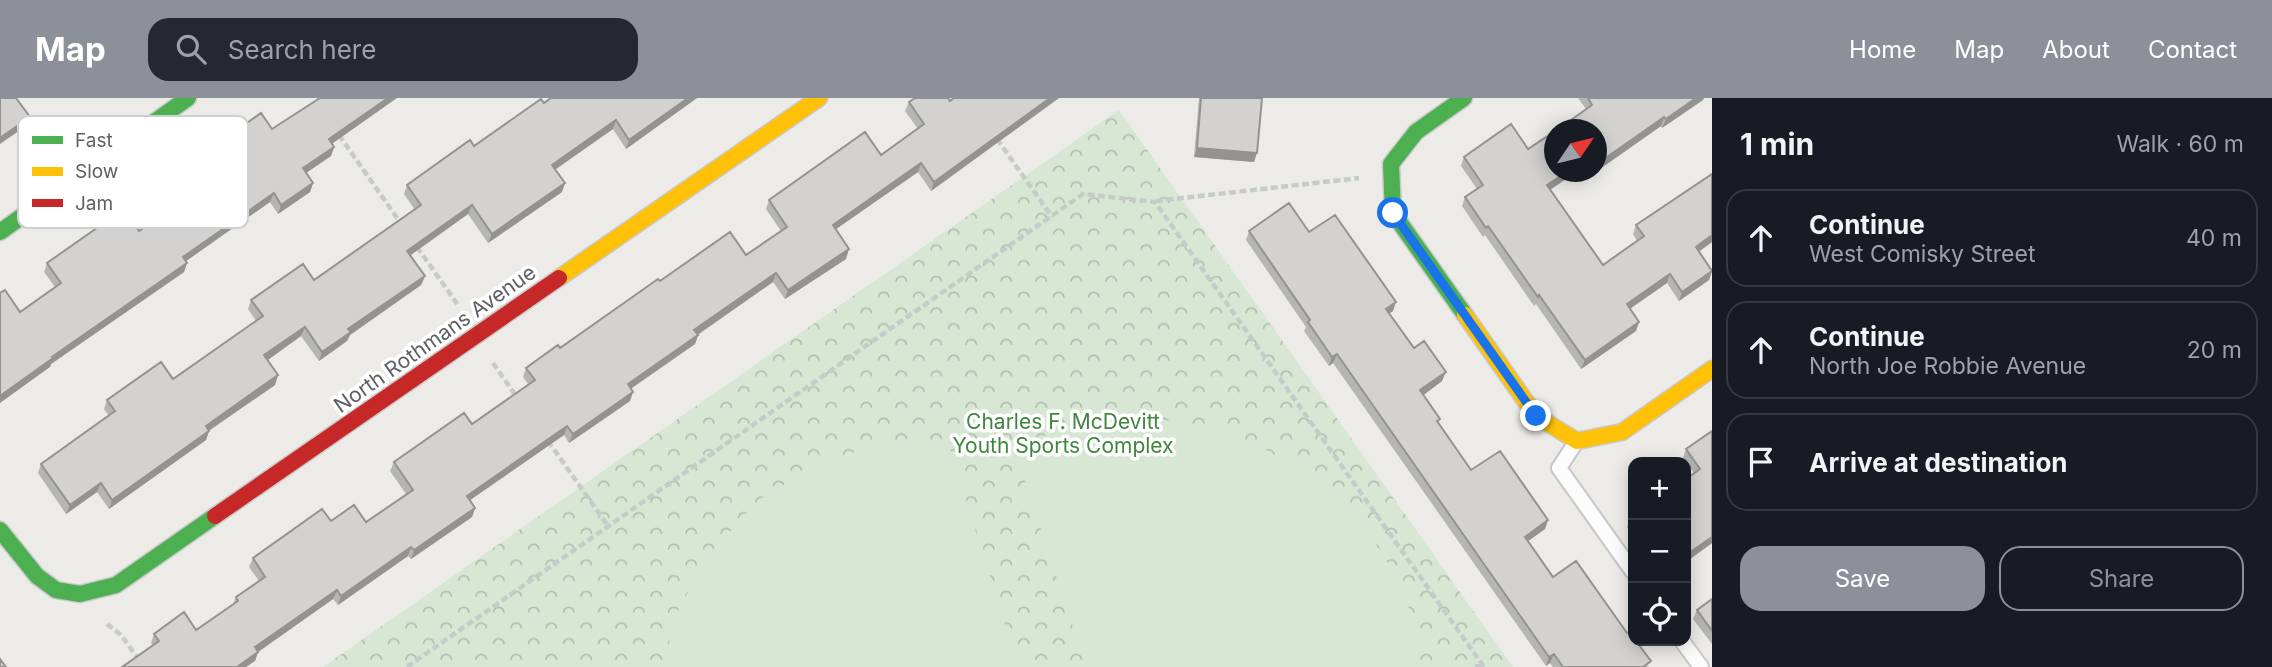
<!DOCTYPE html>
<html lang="en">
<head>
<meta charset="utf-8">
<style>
  body { margin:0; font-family:Inter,sans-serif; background:#242831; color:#f1f3f6 }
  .controls { position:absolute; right:21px; bottom:21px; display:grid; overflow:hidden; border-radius:14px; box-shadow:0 4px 18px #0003 }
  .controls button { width:63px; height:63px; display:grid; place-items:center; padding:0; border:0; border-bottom:2px solid #363941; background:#171b24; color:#f1f3f6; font:35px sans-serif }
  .compass { position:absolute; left:1544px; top:21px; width:63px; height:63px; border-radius:50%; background:#171b24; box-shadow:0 4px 18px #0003; rotate:55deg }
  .stop { position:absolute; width:21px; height:21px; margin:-16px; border:5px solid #1a73e8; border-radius:50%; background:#fff }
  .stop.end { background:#1a73e8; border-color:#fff; box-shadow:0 2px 7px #0008 }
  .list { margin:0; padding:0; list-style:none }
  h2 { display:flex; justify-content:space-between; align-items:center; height:91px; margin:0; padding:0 28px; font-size:30px }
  h2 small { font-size:23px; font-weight:400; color:#9ea1a6 }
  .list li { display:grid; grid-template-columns:46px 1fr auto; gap:21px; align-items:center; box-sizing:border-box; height:98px; margin:0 14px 14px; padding:0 14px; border:2px solid #363941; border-radius:21px }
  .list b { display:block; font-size:26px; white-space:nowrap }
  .list p { margin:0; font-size:23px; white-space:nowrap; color:#9ea1a6 }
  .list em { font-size:23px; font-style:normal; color:#9ea1a6 }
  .actions { display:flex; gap:14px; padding:21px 28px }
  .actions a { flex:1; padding:16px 0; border:2px solid #8c9099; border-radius:21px; text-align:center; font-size:24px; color:#8c9099 }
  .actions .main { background:#8c9099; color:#fff }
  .icon { flex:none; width:38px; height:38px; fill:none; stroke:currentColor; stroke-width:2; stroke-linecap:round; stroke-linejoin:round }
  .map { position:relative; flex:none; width:1712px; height:569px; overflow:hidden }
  header { display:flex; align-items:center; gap:42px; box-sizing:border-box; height:98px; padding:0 35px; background:#8c9099; color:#fff }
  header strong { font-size:33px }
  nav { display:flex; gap:38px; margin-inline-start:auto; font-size:24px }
  .search { width:490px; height:63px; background:#242831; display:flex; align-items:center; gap:18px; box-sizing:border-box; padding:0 24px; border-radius:21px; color:#9ea1a6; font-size:26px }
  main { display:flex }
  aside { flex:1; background:#171b24 }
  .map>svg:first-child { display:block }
  .park { fill:url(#park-crowns) }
  .pitch { fill:#d8e7d4 }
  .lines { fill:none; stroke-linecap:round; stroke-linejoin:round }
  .lane-casing { stroke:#c7c7c7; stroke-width:18 }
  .fast-casing { stroke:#c9c9c9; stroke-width:19 }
  .slow-casing { stroke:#c9c9c9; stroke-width:19 }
  .jam-casing { stroke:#c9c9c9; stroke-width:19 }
  .path { stroke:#c6cbc9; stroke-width:4.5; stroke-dasharray:7 3.5; stroke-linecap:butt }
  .lane { stroke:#fcfcfc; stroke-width:14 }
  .fast { stroke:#4caf50; stroke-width:16 }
  .slow { stroke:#ffc107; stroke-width:16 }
  .jam { stroke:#c62828; stroke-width:16 }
  .wall { fill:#b5b5b4 }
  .shaded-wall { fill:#949392 }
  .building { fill:#d3d2d1; stroke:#949392; stroke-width:2 }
  .route { stroke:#1a73e8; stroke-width:9 }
  .labels { text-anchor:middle; stroke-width:7; stroke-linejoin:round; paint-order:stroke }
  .street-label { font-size:21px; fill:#5d6165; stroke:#fff }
  .park-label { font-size:21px; fill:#40853d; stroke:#fff }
  .key { fill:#fff; stroke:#ced0d1; stroke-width:2 }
  .key-label { font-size:19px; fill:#5d6165 }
</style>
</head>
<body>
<header>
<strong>Map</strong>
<div class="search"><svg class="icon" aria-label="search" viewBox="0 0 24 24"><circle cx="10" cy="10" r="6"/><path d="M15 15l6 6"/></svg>Search here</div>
<nav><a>Home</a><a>Map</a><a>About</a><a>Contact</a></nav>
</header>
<main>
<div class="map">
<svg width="1712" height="569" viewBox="0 0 1712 569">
  <defs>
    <pattern id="park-crowns" width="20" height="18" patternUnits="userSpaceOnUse" patternTransform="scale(1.75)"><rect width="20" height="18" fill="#d8e7d4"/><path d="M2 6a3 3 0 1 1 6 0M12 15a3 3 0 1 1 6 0" fill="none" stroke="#b2bfb0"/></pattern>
  </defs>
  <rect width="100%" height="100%" fill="#ecebe8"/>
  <path class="park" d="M1119 12 1513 569H323Z"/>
  <path class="pitch" d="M1129 321C1146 322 1165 321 1182 324 1282 343 1370 408 1407 505 1413 521 1417 539 1422 556L1382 569H1086L1014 349 1071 328Z
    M948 344 1018 569H664L675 518 709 456 759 402 819 365 881 346Z"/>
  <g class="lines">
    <g class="lane-casing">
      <path id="lane" d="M1576 344 1559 370 1633 474
        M1682 543 1701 569"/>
    </g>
    <g class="fast-casing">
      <path id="fast" d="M1464 0 1416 34 1391 66 1393 115 1465 217
        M0 134 188 0
        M0 432 37 478 56 492 80 496 116 487 215 418"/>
    </g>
    <g class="slow-casing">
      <path id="slow" d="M559 180 819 0
        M1465 217 1536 318 1577 343 1622 334 1712 271"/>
    </g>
    <g class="jam-casing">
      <path id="jam" d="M215 418 559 180"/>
    </g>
    <path class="path" d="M339 37 402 127
      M997 41 1052 119
      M1156 103 1359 80
      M417 149 458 207
      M493 265 516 298
      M548 343 608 428
      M107 526 121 537 144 569
      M407 569 1083 96 1155 104 1484 569
      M1475 569 1482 567"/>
    <use href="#lane" class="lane"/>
    <use href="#fast" class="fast"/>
    <use href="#slow" class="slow"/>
    <use href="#jam" class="jam"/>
  </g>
  <path class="wall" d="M551 0H697L626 51 613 31 555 71 562 94 488 145 468 116 410 157 425 178 421 187 350 237 347 243 319 263 301 238 267 262 278 277 275 287 209 333 206 342 109 411 97 394 66 416 38 375 41 366 109 318 104 311 107 302 173 281 256 223 248 211 251 202 314 182 415 112 404 96 407 87 474 48Z
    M954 0H1059L931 93 918 74 836 131 846 161 785 201 773 184 698 237 695 246 631 291 630 303 569 345 564 337 470 402 475 410 472 419 411 461 408 458 338 507 333 501 258 554 255 563 153 547 151 545 154 536 196 532 233 506 236 499 259 483 249 469 253 460 331 423 366 424 406 396 390 373 394 364 472 326 528 286 523 279 526 270 560 250 660 183 746 157 781 133 766 111 769 102 881 57 918 31 905 13 909 4 950 3Z
    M1199 0H1262L1254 64 1194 59Z
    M1578 0H1704L1703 2 1662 30 1661 28 1597 73V32L1586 11Z
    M272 31 332 46 334 49 331 58 306 75 313 85 310 94 278 116 270 104 186 163 187 165 184 174 51 266 50 269 55 189 44 174 47 165 139 133 174 108 170 104 174 95 196 79 191 72 194 63Z
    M1528 51 1576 74 1550 92 1603 167 1637 143 1633 136 1636 127 1712 76V144L1699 153 1712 172 1709 182 1679 203 1667 185 1630 210 1636 233 1581 271 1536 206 1534 208 1485 137 1483 139 1462 108 1465 99 1477 91 1461 68 1464 59Z
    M1249 133 1309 134 1393 213 1389 215 1414 250 1442 283 1423 297 1439 325 1471 372 1548 422 1545 431 1528 443 1553 479 1649 569H1553L1550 565 1546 568 1333 265 1329 268 1304 233 1306 229 1246 142Z
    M1712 333V445L1686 464V381L1694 375 1683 360 1686 351Z
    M1633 417V438L1627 429 1630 420Z
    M1712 501V546L1693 521 1697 512Z"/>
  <path class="shaded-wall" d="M388 0H397L326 50 329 41Z
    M688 0H697L626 51 629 42Z
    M1050 0H1059L931 93 934 84Z
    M1696 0H1704L1703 2 1662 30 1666 21Z
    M30 19 26 28 0 46V40Z
    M1664 19 1661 28 1597 73V66Z
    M616 22 613 31 549 76 552 67Z
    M334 49 331 58 300 79 303 70Z
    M1197 50 1257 55 1254 64 1194 59Z
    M921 65 918 74 829 136 833 127Z
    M1567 74H1576L1544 96 1547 87Z
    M313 85 310 94 278 116 281 107Z
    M565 85 562 94 488 145 492 136Z
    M274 95 270 104 179 168 183 159Z
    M472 107 468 116 404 162 407 153Z
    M1712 137V144L1693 158 1696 149Z
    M849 151 846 161 785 201 788 192Z
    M187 165 184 174 51 266 50 269 0 305V298L52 259Z
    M1712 173 1709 182 1679 203 1682 194Z
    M776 175 773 184 691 241 694 232Z
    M1670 176 1667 185 1624 215 1627 206Z
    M425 178 421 187 350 237 347 243 319 263 322 254 348 231Z
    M1396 204 1393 213 1383 220 1386 211Z
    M1639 224 1636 233 1581 271 1585 262Z
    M305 229 301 238 261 267 264 257Z
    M698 237 695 246 624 295 628 286Z
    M1337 256 1333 265 1329 268 1332 259Z
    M1446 274 1442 283 1417 302 1420 292Z
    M278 277 275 287 202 337 206 328Z
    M633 294 630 303 569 345 573 336Z
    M567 328 564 337 463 407 467 398Z
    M209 333 206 342 109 411 112 402Z
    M101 385 97 394 66 416 70 407Z
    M475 410 472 419 411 461 414 452Z
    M1548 422 1545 431 1521 448 1525 439Z
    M1712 439V445L1686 464V457Z
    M411 449 408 458 338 507 341 498Z
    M337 492 333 501 258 554 255 563 246 569H237L255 549Z
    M1554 556 1550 565 1546 568 1549 559Z"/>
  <path class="building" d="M0 0H16L30 19 0 40Z
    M320 0H388L329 41 334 49 303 70 313 85 281 107 274 95 183 159 187 165 52 259 53 260 0 298V195L5 192 20 214 61 185 47 165 124 111 139 133 180 104 174 95 202 74 194 63 261 15 272 31Z
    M551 0H688L629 42 616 22 552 67 565 85 492 136 472 107 407 153 425 178 348 231 351 234 322 254 305 229 264 257 278 277 206 328 209 333 112 402 101 385 70 407 41 366 115 313 107 302 161 264 173 281 263 218 251 202 303 166 314 182 421 107 407 87 470 42 474 48 541 1 544 5Z
    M915 0H948L950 3 954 0H1050L934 84 921 65 833 127 849 151 788 192 776 175 694 232 698 237 628 286 633 294 573 336 567 328 467 398 475 410 414 452 411 449 341 498 337 492 255 549 258 554 237 569H122L159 543 154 536 184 514 196 532 238 503 236 499 265 479 253 460 322 411 331 423 354 407 366 424 413 392 394 364 464 315 472 326 535 282 526 270 558 247 560 250 658 181 660 183 730 134 746 157 787 129 769 102 865 34 881 57 924 26 909 4Z
    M1201 0H1262L1257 55 1197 50Z
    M1588 0H1696L1666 21 1664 19 1597 66V32H1557L1592 7Z
    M1511 26 1528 51 1555 33V74H1567L1547 87 1603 167 1644 138 1636 127 1712 76V137L1696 149 1712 173 1682 194 1670 176 1627 206 1639 224 1585 262 1539 197 1538 199 1488 128 1486 130 1465 99 1483 87 1464 59Z
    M1289 105 1309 134 1335 117 1396 204 1386 211 1414 250 1424 243 1446 274 1420 292 1440 321 1437 323 1471 372 1500 353 1548 422 1525 439 1553 479 1576 463 1627 535 1630 533 1633 538V543H1636L1651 563 1643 569H1563L1554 556 1549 559 1337 256 1332 259 1308 224 1310 222 1249 133Z
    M1712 333V439L1686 457V381L1700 371 1686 351Z
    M1712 501V533L1697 512Z
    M0 561 6 569H0Z"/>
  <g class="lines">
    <path class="route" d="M1393 115 1536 318"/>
  </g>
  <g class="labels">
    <g class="street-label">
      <text transform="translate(435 241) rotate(-35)" y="7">North Rothmans Avenue</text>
    </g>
    <g class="park-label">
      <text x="1063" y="331">Charles F. McDevitt<tspan x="1063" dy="24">Youth Sports Complex</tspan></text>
    </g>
  </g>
  <rect x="18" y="18" width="230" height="112" rx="10" class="key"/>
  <rect x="32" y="38" width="31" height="8" fill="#4caf50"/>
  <rect x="32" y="69" width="31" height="9" fill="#ffc107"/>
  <rect x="32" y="101" width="31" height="8" fill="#c62828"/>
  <g class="key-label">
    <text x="75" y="49">Fast</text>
    <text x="75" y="80">Slow</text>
    <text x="75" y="112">Jam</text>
  </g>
</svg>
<div class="controls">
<button>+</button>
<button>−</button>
<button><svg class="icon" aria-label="locate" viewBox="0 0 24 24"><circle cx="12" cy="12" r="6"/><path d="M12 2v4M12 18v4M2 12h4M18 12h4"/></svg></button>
</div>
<svg class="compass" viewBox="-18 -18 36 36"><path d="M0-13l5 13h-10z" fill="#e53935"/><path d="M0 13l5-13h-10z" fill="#9ea1a6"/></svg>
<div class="stop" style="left:1393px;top:115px"></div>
<div class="stop end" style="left:1536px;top:318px"></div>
</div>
<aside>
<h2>1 min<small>Walk · 60 m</small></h2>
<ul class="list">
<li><svg class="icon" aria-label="ahead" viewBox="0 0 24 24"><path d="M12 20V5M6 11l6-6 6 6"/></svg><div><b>Continue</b><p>West Comisky Street</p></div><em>40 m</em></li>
<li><svg class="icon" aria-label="ahead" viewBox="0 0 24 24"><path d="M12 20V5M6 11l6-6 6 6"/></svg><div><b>Continue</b><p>North Joe Robbie Avenue</p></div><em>20 m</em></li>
<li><svg class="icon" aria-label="arrive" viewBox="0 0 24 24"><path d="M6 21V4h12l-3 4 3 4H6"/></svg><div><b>Arrive at destination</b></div></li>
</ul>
<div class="actions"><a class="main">Save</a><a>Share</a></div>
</aside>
</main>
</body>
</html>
